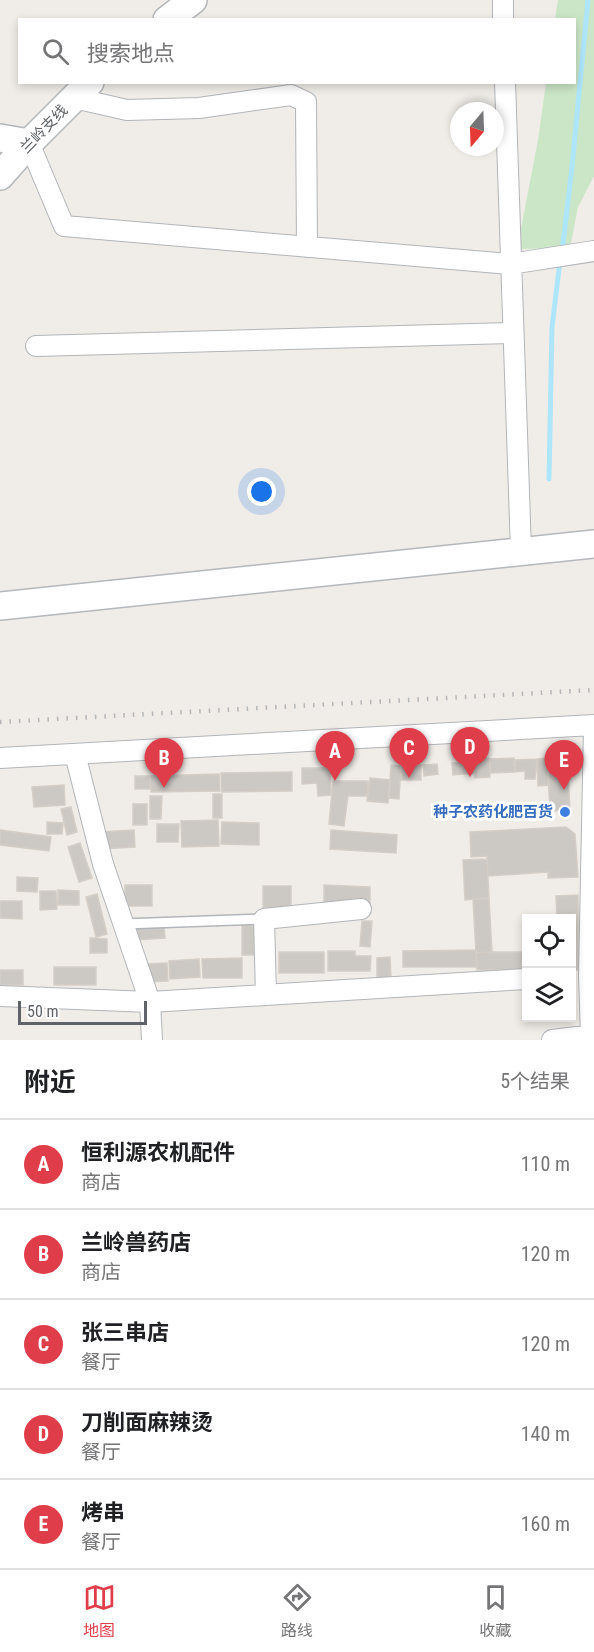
<!DOCTYPE html>
<html lang="zh">
<head>
<meta charset="utf-8">
<style>
  body { margin:0; font-family:"Roboto Condensed","Noto Sans SC",sans-serif; background:#f6f6f6; color:#202124 }
  .controls { position:absolute; right:18px; bottom:18px; display:grid; overflow:hidden; border-radius:0px; box-shadow:0 3px 9px #0003 }
  .controls button { width:54px; height:54px; display:grid; place-items:center; padding:0; border:0; border-bottom:2px solid #e0e0e0; background:#fff; color:#202124; font:30px sans-serif }
  .compass { position:absolute; left:450px; top:102px; width:54px; height:54px; border-radius:50%; background:#fff; box-shadow:0 3px 9px #0003; rotate:199deg }
  .scale { position:absolute; left:18px; bottom:15px; width:129px; box-sizing:border-box; padding-left:6px; border:3px solid #5f6367; border-top:0; font-size:16px; line-height:21px; white-space:nowrap; color:#5f6367; -webkit-text-stroke:4px #fff; paint-order:stroke }
  .you { position:absolute; left:262px; top:492px; width:21px; height:21px; margin:-15px; border:4px solid #fff; border-radius:50%; background:#1a73e8; box-shadow:0 0 0 9px #1a73e833 }
  .badge { display:grid; place-items:center; width:39px; height:39px; border-radius:50%; background:#e03d4a; color:#fff; font-size:20px; font-weight:700 }
  .pin { position:absolute; translate:-50% -50px; filter:drop-shadow(0 2px 3px #0008) }
  .pin::after { content:''; position:absolute; top:32px; width:21px; height:18px; background:inherit; clip-path:polygon(0 0,100% 0,50% 100%) }
  .list { margin:0; padding:0; list-style:none }
  h2 { display:flex; justify-content:space-between; align-items:center; height:78px; margin:0; padding:0 24px; font-size:26px }
  h2 small { font-size:20px; font-weight:400; color:#757577 }
  .list li { display:grid; grid-template-columns:39px 1fr auto; gap:18px; align-items:center; box-sizing:border-box; height:90px; padding:0 24px; border-top:2px solid #e0e0e0 }
  .list b { display:block; font-size:22px; white-space:nowrap }
  .list p { margin:0; font-size:20px; white-space:nowrap; color:#757577 }
  .list em { font-size:20px; font-style:normal; color:#757577 }
  .icon { flex:none; width:33px; height:33px; fill:none; stroke:currentColor; stroke-width:2; stroke-linecap:round; stroke-linejoin:round }
  .map { position:relative; flex:none; width:594px; height:1040px; overflow:hidden }
  .search { position:absolute; background:#fff; box-shadow:0 3px 9px #0003; left:18px; right:18px; top:18px; height:66px; display:flex; align-items:center; gap:15px; box-sizing:border-box; padding:0 21px; border-radius:0px; color:#757577; font-size:22px }
  .sheet { height:528px; background:#fff }
  nav { display:flex; justify-content:space-around; align-items:center; box-sizing:border-box; height:84px; border-top:2px solid #e0e0e0; background:#fff; font-size:16px; color:#757577 }
  nav a { display:grid; justify-items:center; gap:3px }
  nav .on { color:#e03d4a }
  .map>svg:first-child { display:block }
  .green { fill:#cbe6c6 }
  .lines { fill:none; stroke-linecap:round; stroke-linejoin:round }
  .stream { stroke:#ade5fa; stroke-width:5 }
  .building { fill:#ccc8c4; stroke:#d4cec6; stroke-width:1.5 }
  .lane-casing { stroke:#b2b5b9; stroke-width:12 }
  .street-casing { stroke:#b2b5b9; stroke-width:22 }
  .secondary-casing { stroke:#b4b7bb; stroke-width:30 }
  .lane { stroke:#fff; stroke-width:9 }
  .street { stroke:#fff; stroke-width:20 }
  .secondary { stroke:#fff; stroke-width:27 }
  .rail { stroke:#b5b6b7; stroke-width:4.5; stroke-dasharray:1.5 8; stroke-linecap:butt }
  .shop-dot { fill:#3f7fe0; stroke:#fff; stroke-width:2 }
  .labels { text-anchor:middle; stroke-width:6; stroke-linejoin:round; paint-order:stroke }
  .street-label { font-size:15px; fill:#5f6367; stroke:#fff }
  .shop-label { font-size:15px; font-weight:bold; fill:#366cbe; stroke:#fff; text-anchor:end }
</style>
</head>
<body>
<div class="map">
<svg width="594" height="1040" viewBox="0 0 594 1040">
  <rect width="100%" height="100%" fill="#f0ede8"/>
  <path class="green" d="M558 0H594V176L578 207 570 248 517 249 538 140 546 83 574 82V20L555 19Z"/>
  <g class="lines">
    <path class="stream" d="M562 252 572 167 588 0
      M549 479 552 327 560 261"/>
  </g>
  <path class="building" d="M567 757 570 810 550 811 547 758Z
    M489 758 490 777 475 778 473 759Z
    M514 758 515 772 490 773V759Z
    M547 758 549 785 538 786 537 759Z
    M537 759 535 779H525V771L515 772V760Z
    M474 762V773L453 775 452 763Z
    M437 764 438 774 424 776 423 765Z
    M391 765 401 766 399 799 389 798Z
    M421 765V780H401V766Z
    M302 768H330L331 795 318 796 317 783 302 784Z
    M292 772V791L222 792 221 773Z
    M219 774 220 791 151 792 150 776Z
    M135 776H150L151 789H135Z
    M370 778 390 780 388 803 367 801Z
    M333 781H368L367 796H348L344 826 329 824Z
    M64 785 65 805 34 807 32 787Z
    M213 794H222V818H213Z
    M150 796H162L161 819H150Z
    M133 804H147V825H133Z
    M71 807 77 832 67 835 61 809Z
    M218 820 219 846 182 847 181 821Z
    M47 822 63 823 62 834H47Z
    M222 822 259 823V845L221 844Z
    M157 824H179L178 842H157Z
    M566 827 575 834 578 877 548 878V872L488 876 487 856 471 857 470 832Z
    M0 830 51 837 49 851 0 845Z
    M134 830 135 847 101 849 100 832Z
    M331 830 397 835 396 853 330 849Z
    M80 843 92 878 79 882 68 847Z
    M487 859 489 898 465 900 463 860Z
    M17 877 38 878 37 892 17 891Z
    M125 885H152V906H125Z
    M324 885 370 887V906L324 905Z
    M263 886H291V907L263 908Z
    M58 890 79 891V905H58Z
    M40 891H56L57 909 40 910Z
    M97 894 107 934 96 937 86 897Z
    M578 895 579 970H572V918H557L556 896Z
    M489 898 492 952 476 953 473 899Z
    M0 901H22V919L0 918Z
    M362 921H372L370 947 360 946Z
    M242 925H254L255 955H242Z
    M164 926 165 938 136 940 135 928Z
    M90 938 107 939V953H90Z
    M476 950 477 967H403V951Z
    M328 951H355V956H371L370 971H328Z
    M279 952H324V973H279Z
    M492 952H526V970H477L476 953Z
    M390 957 391 979 377 980V958Z
    M242 958V978H203L202 959Z
    M199 959 200 977 170 979 169 961Z
    M167 963 168 981 145 982 144 964Z
    M54 967H96V985H54Z
    M0 970H23V985H0Z"/>
  <g class="lines">
    <g class="lane-casing">
      <path id="lane" d="M123 924 264 919"/>
    </g>
    <g class="street-casing">
      <path id="street" d="M503 0V20
        M505 82 521 551
        M74 98 127 110 199 108 291 95 306 102 307 247
        M29 143 64 226 510 264 594 251
        M36 346 513 333
        M75 754 103 864 150 1002 152 1040
        M0 758 594 725
        M266 995 264 919 361 909
        M0 996 150 1002 526 979
        M591 1035 589 976 594 728
        M552 1040 594 1035"/>
    </g>
    <g class="secondary-casing">
      <path id="secondary" d="M167 20 193 0
        M0 138 29 143
        M0 176 29 143 90 82
        M0 606 594 544"/>
    </g>
    <use href="#lane" class="lane"/>
    <use href="#street" class="street"/>
    <use href="#secondary" class="secondary"/>
    <path class="rail" d="M0 722 594 690"/>
  </g>
  <circle class="shop-dot" cx="565" cy="812" r="6"/>
  <g class="labels">
    <g class="street-label">
      <text transform="translate(44 129) rotate(-46)" y="5">兰岭支线</text>
    </g>
    <g class="shop-label">
      <text x="553" y="817">种子农药化肥百货</text>
    </g>
  </g>
</svg>
<div class="controls">
<button><svg class="icon" aria-label="locate" viewBox="0 0 24 24"><circle cx="12" cy="12" r="6"/><path d="M12 2v4M12 18v4M2 12h4M18 12h4"/></svg></button>
<button><svg class="icon" aria-label="layers" viewBox="0 0 24 24"><path d="M12 4l9 5-9 5-9-5zM3 14l9 5 9-5"/></svg></button>
</div>
<svg class="compass" viewBox="-18 -18 36 36"><path d="M0-13l5 13h-10z" fill="#e53935"/><path d="M0 13l5-13h-10z" fill="#757577"/></svg>
<div class="scale">50 m</div>
<div class="you"></div>
<div class="pin badge" style="left:335px;top:781px">A</div>
<div class="pin badge" style="left:164px;top:788px">B</div>
<div class="pin badge" style="left:409px;top:778px">C</div>
<div class="pin badge" style="left:470px;top:777px">D</div>
<div class="pin badge" style="left:564px;top:790px">E</div>
<div class="search"><svg class="icon" aria-label="search" viewBox="0 0 24 24"><circle cx="10" cy="10" r="6"/><path d="M15 15l6 6"/></svg>搜索地点</div>
</div>
<section class="sheet">
<h2>附近<small>5个结果</small></h2>
<ul class="list">
<li><span class="badge">A</span><div><b>恒利源农机配件</b><p>商店</p></div><em>110 m</em></li>
<li><span class="badge">B</span><div><b>兰岭兽药店</b><p>商店</p></div><em>120 m</em></li>
<li><span class="badge">C</span><div><b>张三串店</b><p>餐厅</p></div><em>120 m</em></li>
<li><span class="badge">D</span><div><b>刀削面麻辣烫</b><p>餐厅</p></div><em>140 m</em></li>
<li><span class="badge">E</span><div><b>烤串</b><p>餐厅</p></div><em>160 m</em></li>
</ul>
</section>
<nav>
<a class="on"><svg class="icon" aria-label="map" viewBox="0 0 24 24"><path d="M3 6l6-2 6 2 6-2v14l-6 2-6-2-6 2zM9 4v14M15 6v14"/></svg>地图</a>
<a><svg class="icon" aria-label="directions" viewBox="0 0 24 24"><path d="M12 3l9 9-9 9-9-9zM9 14v-3h6M13 9l2 2-2 2"/></svg>路线</a>
<a><svg class="icon" aria-label="saved" viewBox="0 0 24 24"><path d="M7 4h10v16l-5-4-5 4z"/></svg>收藏</a>
</nav>
</body>
</html>
